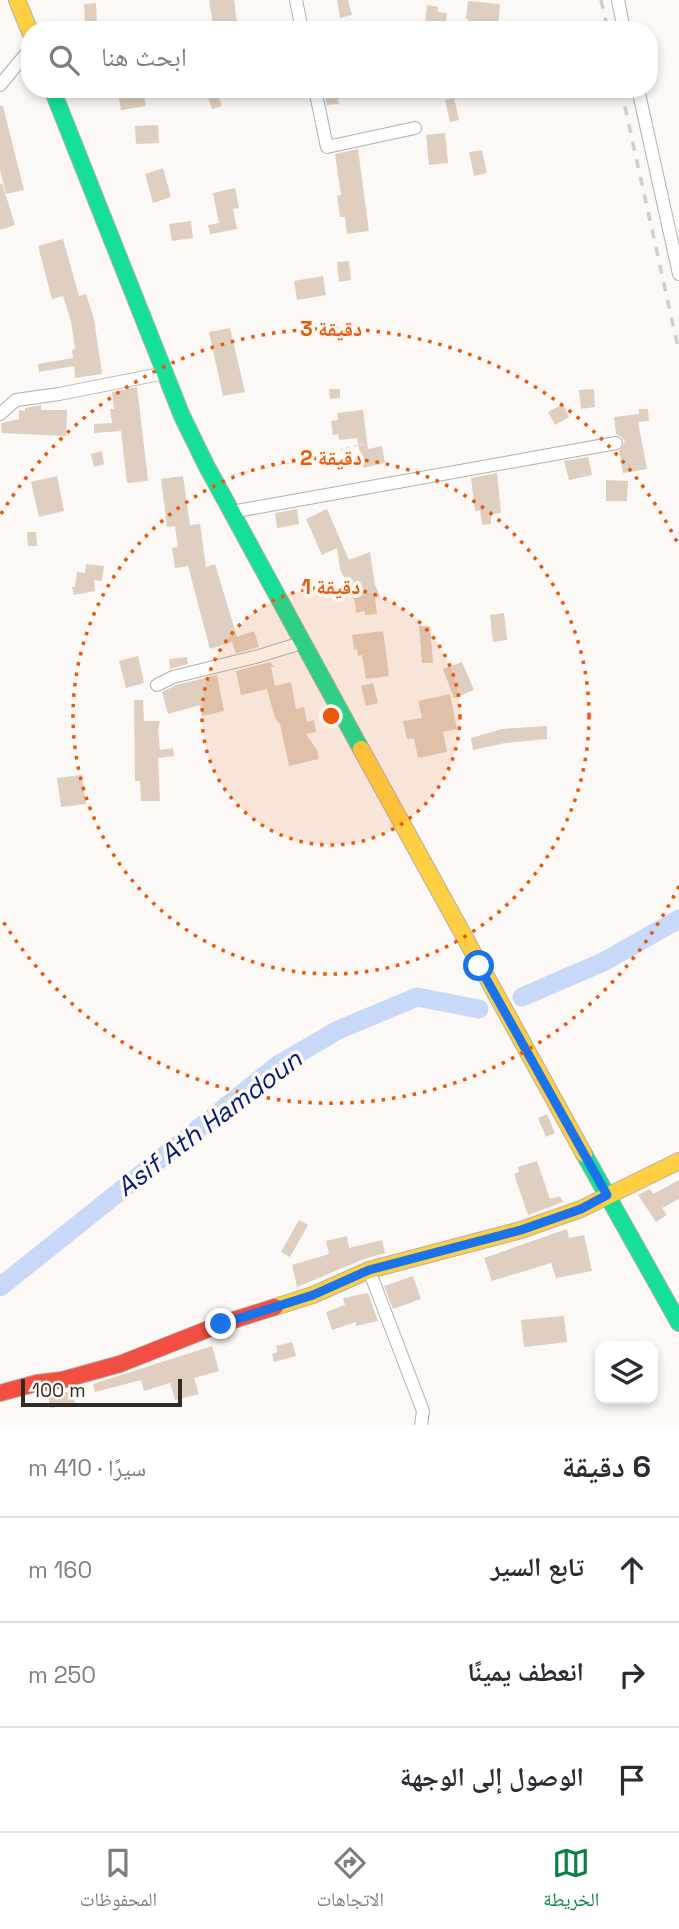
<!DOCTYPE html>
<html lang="ar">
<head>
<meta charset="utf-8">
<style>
  body { margin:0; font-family:"Space Grotesk","Noto Naskh Arabic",sans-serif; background:#f2f2f3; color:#2b2b33; direction:rtl }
  .controls { position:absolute; right:21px; bottom:21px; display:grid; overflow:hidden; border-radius:14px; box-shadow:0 4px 10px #0003 }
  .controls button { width:63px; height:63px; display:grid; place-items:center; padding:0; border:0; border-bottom:2px solid #e1e1e2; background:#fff; color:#2b2b33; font:35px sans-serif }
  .scale { position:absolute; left:21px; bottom:18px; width:161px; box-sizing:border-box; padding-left:7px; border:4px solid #312b26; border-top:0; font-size:19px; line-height:24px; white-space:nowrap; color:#312b26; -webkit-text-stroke:5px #fef8f2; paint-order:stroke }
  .stop { position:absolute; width:21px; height:21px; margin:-16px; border:5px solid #1a73e8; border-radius:50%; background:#fff }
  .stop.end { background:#1a73e8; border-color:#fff; box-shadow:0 2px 7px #0008 }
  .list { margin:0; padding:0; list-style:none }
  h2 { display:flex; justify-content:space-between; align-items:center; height:91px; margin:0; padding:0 28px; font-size:30px }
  h2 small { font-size:23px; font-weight:400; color:#7c7c81 }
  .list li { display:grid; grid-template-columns:46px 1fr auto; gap:21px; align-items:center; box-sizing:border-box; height:105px; padding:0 28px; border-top:2px solid #e1e1e2 }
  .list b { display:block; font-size:26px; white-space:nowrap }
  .list em { font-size:23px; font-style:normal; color:#7c7c81 }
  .icon { flex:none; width:38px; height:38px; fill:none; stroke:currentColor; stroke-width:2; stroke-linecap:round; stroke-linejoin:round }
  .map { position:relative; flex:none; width:679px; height:1425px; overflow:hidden; direction:ltr }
  .search { position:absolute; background:#fff; box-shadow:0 4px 10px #0003; left:21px; right:21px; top:21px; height:77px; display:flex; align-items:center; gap:18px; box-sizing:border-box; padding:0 24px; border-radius:28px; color:#7c7c81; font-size:26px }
  .sheet { height:406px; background:#fff }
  nav { display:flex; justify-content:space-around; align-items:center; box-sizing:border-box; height:98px; border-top:2px solid #e1e1e2; background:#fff; font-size:19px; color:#7c7c81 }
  nav a { display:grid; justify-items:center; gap:4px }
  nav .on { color:#0b8043 }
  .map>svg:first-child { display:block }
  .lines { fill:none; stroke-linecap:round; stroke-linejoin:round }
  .river { stroke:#c7d8f9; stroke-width:19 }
  .building { fill:#decfc0 }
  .street-casing { stroke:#b4afab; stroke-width:14 }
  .fast-casing { stroke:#b4afab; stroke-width:18 }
  .slow-casing { stroke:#b4afab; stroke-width:18 }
  .jam-casing { stroke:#b4afab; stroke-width:18 }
  .path { stroke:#e5e4e3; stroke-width:2; stroke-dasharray:3.5 3.5; stroke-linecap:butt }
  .street { stroke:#fefefe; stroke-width:12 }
  .fast { stroke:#16e098; stroke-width:16 }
  .slow { stroke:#ffcf43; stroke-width:16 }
  .jam { stroke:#f24e42; stroke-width:16 }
  .rail { stroke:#d0cecd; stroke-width:3.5; stroke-dasharray:9 9; stroke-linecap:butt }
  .route { stroke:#1a73e8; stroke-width:9 }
  .ring { fill:none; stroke:#e8590c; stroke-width:3.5; stroke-dasharray:3.5 7 }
  .labels { text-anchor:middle; stroke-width:7; stroke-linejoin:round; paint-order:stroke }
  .water-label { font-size:26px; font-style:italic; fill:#001e76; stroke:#fef8f2 }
  .centre { fill:#e8590c; stroke:#fef8f2; stroke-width:3.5 }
  .ring-label { font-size:21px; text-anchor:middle; font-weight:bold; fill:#e8590c; stroke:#fef8f2; stroke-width:7; stroke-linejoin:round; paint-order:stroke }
</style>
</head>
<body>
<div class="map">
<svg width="679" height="1425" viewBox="0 0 679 1425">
  <rect width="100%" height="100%" fill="#fbf8f5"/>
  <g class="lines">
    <path class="river" d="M522 997 603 962 679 919
      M0 1287 278 1065 338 1030 417 997 479 1009"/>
  </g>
  <path class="building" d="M209 0H234L237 22 213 25Z
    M337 0H348L352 15 340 18Z
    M468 1 500 4 498 30H469L468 19H466Z
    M96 3 97 23 85 24 84 4Z
    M427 5 438 7V12L447 13 445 30 427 28 428 23 425 22Z
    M138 89H143L146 106 121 110 118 93Z
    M200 89H226L227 93 218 95 222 106 212 109 208 97 202 98Z
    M324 89H363V93L338 99 339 104 327 105Z
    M454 98 459 120 450 122 445 100Z
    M0 106H3L24 190 6 194 0 170Z
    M158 125 159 143 136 144 135 126Z
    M445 133 448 163 429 165 426 135Z
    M358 149 369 231 347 234 345 217H340L337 196 341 195 335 154Z
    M482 150 487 173 474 176 469 152Z
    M163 168 171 197 153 203 145 174Z
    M2 183 15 225 0 230V184Z
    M235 188 239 208 233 209 237 229 210 234 208 225 219 223 213 193Z
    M191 221 193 238 172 241 169 224Z
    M63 239 79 296 86 294 94 319 102 374 75 378 74 366 39 372 38 364 73 358 72 350 75 349 71 321 63 296 52 299 38 246Z
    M349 261 351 280 339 282 337 262Z
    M323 276 326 295 297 300 294 281Z
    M230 328 245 392 223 396 209 332Z
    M137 387 148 481 127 483 121 431 94 433V424L112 423 110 409H114L112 392Z
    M329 389H340V398L330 399Z
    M594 389 595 407 581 409 579 390Z
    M563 404 569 417 555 425 548 412Z
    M41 405V410H67L66 436 2 433 1 423 19 419V410L25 411V408Z
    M639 409H648L649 421 638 422 647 469 623 473 619 451 625 442 622 437 616 434 614 417 639 414Z
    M363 410 368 449 382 446 385 463 363 468 357 438 339 440 338 434 333 435 331 421 338 420 337 413Z
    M102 451 104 464 94 467 91 454Z
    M588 457 592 475 569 480 564 461Z
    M497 473 501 513 491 514V524L482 525 480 510 475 511 471 478Z
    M57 476 64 511 39 517 31 482Z
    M183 476 190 525 200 524 206 567 215 564 237 637 254 631 259 647 236 653 232 642 210 649 188 566 175 568 172 548 178 547 175 526 167 527 161 479Z
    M606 480 628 481 627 501H606Z
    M297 509 299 524 277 528 275 513Z
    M327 509 349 560 370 552 375 585 380 596 375 598 377 614 365 615V611L356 613 355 602 340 569 337 548 322 555 306 519Z
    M27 532H36L37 546H28Z
    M86 564 104 566 102 581 94 580 95 591 74 595 72 587H75L77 572 85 573Z
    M504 613 507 640 493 642 490 615Z
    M419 626H430L433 663H422Z
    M383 631 389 676 366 679 362 655 358 656 357 649 354 650 352 635Z
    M138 656 144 683 126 688 119 661Z
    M187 657 188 664 170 669 169 659Z
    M270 662 274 667H271L275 686 291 682 296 709 304 707 307 722 314 720 316 732 306 734 317 750 319 759 289 766 280 724 275 718 267 689 241 695 236 671Z
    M462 662 474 690 454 698 443 669Z
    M217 675 224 711 202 716 200 705 168 714 162 692 176 685Z
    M373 683 378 703 366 706 361 686Z
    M450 694 457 729 443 732 447 752 418 758 414 738 407 739 403 721 422 718 418 701Z
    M134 700H143L144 721H160L158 729 160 750 173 748 174 756 158 758 160 801H141L140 781H135Z
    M547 726V739L505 743 473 750 471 738 502 729Z
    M82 775 86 804 61 807 57 778Z
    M547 1114 555 1133 546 1137 538 1118Z
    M537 1161 550 1199 560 1196 563 1202 528 1215 514 1174 519 1172 518 1167Z
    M679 1180V1199L662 1208 667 1215 656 1222 638 1195 650 1189 653 1194Z
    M299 1220 308 1225 290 1257 281 1252Z
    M567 1229 569 1238 584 1235 592 1271 556 1278 551 1263 492 1281 484 1258Z
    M347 1236 349 1248 382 1240 385 1253 364 1259 297 1287 292 1265 329 1254 326 1241Z
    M413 1276 421 1299 393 1309 384 1286Z
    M368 1293 378 1321 356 1326V1322L332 1330 326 1312 345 1305 343 1298Z
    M564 1316 567 1342 524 1347 521 1320Z
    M292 1342 296 1356 274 1362 272 1354 277 1352 276 1346Z
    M212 1346 219 1371 194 1378 199 1394 175 1400 170 1383 144 1391 141 1380 95 1392 93 1384Z
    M73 1391 75 1404 50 1408 48 1395Z"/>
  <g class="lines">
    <g class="street-casing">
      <path id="street" d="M296 0 302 30
        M618 0 624 30
        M0 85 30 49
        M315 89 327 147 415 128
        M638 89 679 274
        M0 414 16 400 59 394 165 373
        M231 512 616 443
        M157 685 173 677 259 656 301 643
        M369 1270 423 1411 421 1425"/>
    </g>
    <g class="fast-casing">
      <path id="fast" d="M52 89 182 416 206 465 361 749
        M584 1154 679 1323"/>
    </g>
    <g class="slow-casing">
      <path id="slow" d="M17 0 30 32
        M361 749 584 1154
        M275 1307 313 1295 369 1270 521 1230 581 1209 679 1161"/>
    </g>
    <g class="jam-casing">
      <path id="jam" d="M0 1393 37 1383 62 1380 120 1364 221 1324 275 1307"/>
    </g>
    <path class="path" d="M231 475C276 467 320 455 364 444"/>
    <use href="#street" class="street"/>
    <use href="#fast" class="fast"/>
    <use href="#slow" class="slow"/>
    <use href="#jam" class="jam"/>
    <path class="rail" d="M601 0 608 30
      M621 89 679 352"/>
  </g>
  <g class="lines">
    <path class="route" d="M221 1324 313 1295 369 1270 521 1230 581 1209 607 1195 479 966"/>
  </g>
  <circle cx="331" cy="716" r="129" fill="#e8590c" fill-opacity=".12"/>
  <g class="ring">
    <circle cx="331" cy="716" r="129"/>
    <circle cx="331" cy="716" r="258"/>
    <path d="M679 886A387 387 0 0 1 1 918M1 514A387 387 0 0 1 679 546"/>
  </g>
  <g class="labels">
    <g class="water-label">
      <text transform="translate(209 1123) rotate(-37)" y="9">Asif Ath Hamdoun</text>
    </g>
  </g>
  <circle cx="331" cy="716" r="10" class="centre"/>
  <g class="ring-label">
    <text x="331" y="336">3 دقيقة</text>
    <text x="331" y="465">2 دقيقة</text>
    <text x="331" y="594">1 دقيقة</text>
  </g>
</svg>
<div class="controls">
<button><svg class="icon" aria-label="layers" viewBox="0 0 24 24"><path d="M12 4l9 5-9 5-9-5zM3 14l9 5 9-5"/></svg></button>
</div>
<div class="scale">100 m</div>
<div class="stop" style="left:479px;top:966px"></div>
<div class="stop end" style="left:221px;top:1324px"></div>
<div class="search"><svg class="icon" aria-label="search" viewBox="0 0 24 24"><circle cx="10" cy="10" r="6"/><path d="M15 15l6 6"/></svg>ابحث هنا</div>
</div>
<section class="sheet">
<h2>6 دقيقة<small>سيرًا · 410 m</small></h2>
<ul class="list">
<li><svg class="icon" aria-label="ahead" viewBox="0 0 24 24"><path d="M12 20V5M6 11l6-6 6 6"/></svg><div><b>تابع السير</b></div><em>160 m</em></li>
<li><svg class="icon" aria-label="right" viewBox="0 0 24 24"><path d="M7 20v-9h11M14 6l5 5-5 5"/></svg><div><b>انعطف يمينًا</b></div><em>250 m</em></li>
<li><svg class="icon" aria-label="arrive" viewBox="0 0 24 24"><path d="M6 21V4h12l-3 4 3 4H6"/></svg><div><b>الوصول إلى الوجهة</b></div></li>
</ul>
</section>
<nav>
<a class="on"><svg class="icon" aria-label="map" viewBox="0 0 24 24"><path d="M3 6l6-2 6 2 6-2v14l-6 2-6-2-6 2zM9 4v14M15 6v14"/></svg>الخريطة</a>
<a><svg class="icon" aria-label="directions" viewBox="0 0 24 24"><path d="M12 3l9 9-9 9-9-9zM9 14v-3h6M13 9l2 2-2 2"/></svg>الاتجاهات</a>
<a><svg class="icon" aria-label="saved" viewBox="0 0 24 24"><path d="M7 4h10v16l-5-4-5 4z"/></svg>المحفوظات</a>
</nav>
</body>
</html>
